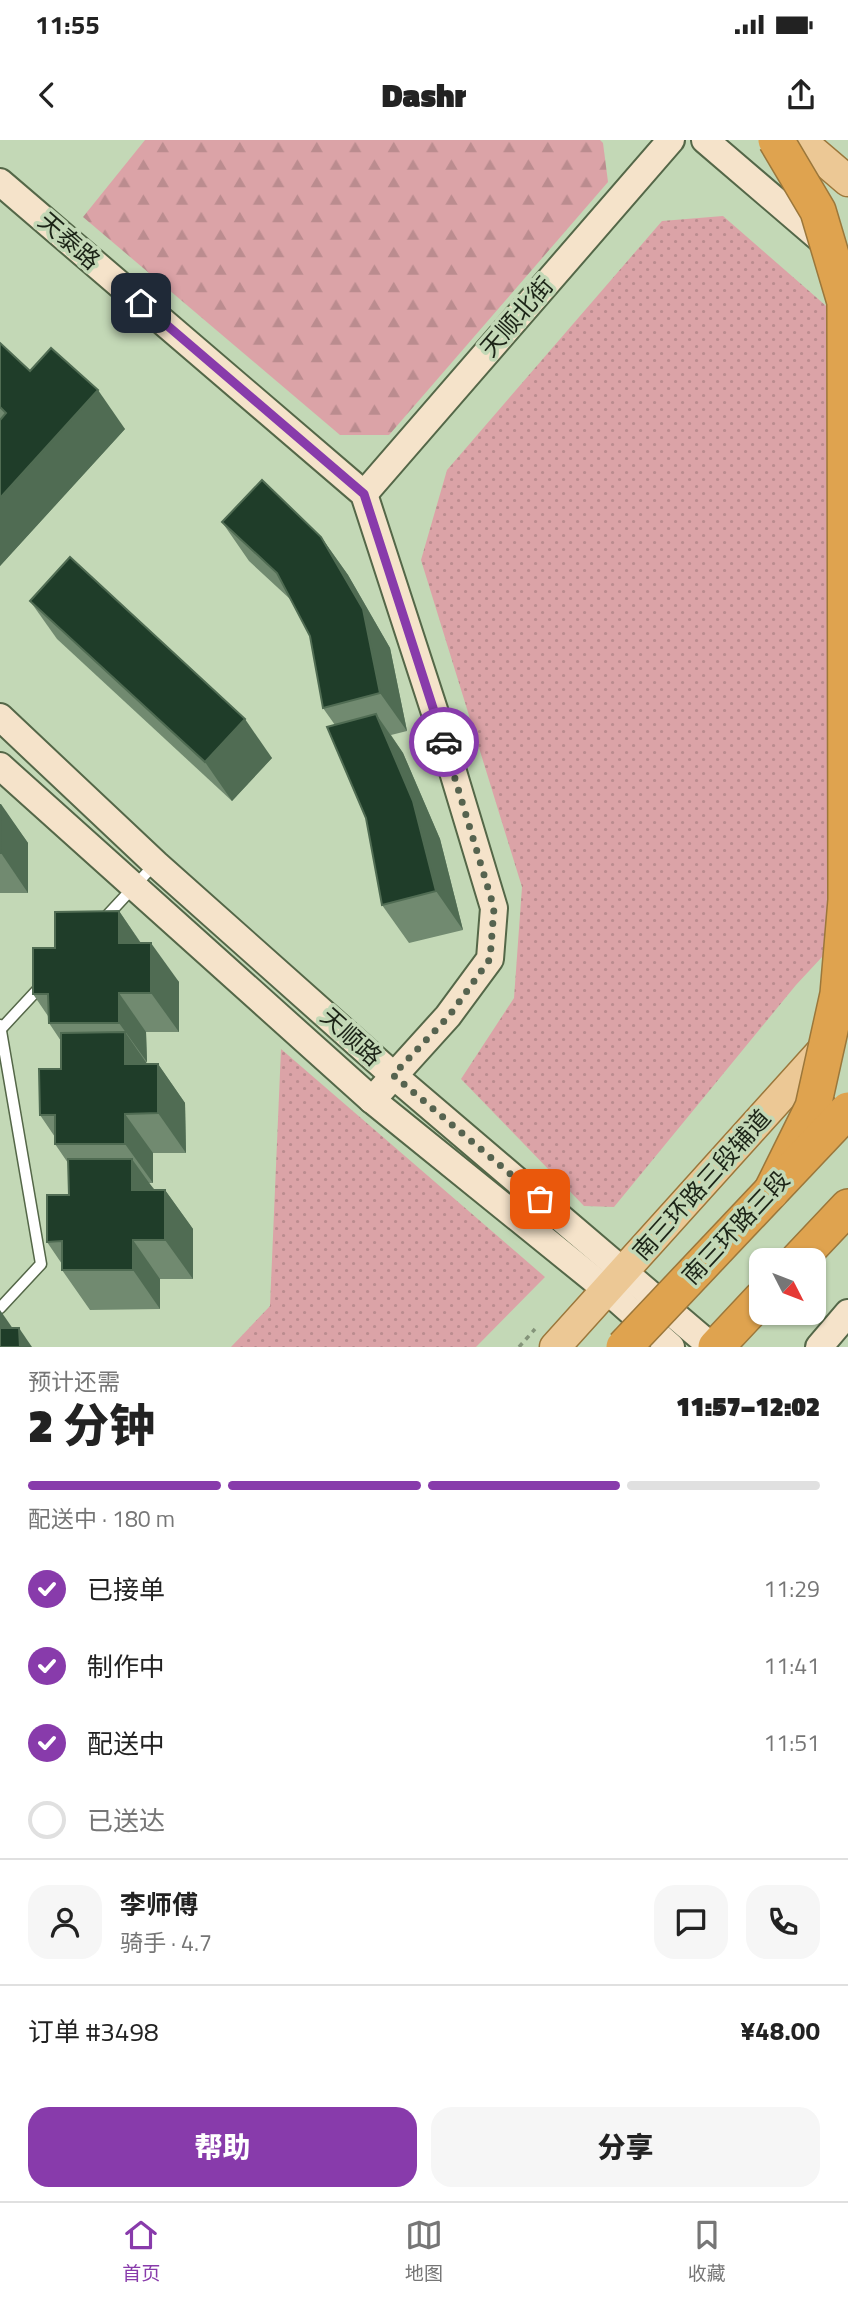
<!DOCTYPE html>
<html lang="zh">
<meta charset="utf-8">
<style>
body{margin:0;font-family:"Titillium Web","Noto Sans SC",sans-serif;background:#f6f6f6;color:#222;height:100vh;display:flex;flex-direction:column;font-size:26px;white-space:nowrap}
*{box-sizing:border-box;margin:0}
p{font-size:23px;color:#767676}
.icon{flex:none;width:38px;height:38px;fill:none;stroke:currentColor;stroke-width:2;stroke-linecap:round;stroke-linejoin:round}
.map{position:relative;height:1207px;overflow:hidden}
.side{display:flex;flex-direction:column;background:#fff;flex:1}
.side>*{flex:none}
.needle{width:46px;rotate:132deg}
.tools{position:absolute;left:749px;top:1108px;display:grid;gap:14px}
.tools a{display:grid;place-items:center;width:77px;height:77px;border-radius:14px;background:#fff;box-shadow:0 2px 5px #0004;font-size:35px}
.pin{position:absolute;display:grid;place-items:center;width:60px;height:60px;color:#fff;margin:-30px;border-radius:14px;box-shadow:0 4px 10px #0006}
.courier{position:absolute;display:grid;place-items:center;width:70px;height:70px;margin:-35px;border:5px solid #883bab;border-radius:50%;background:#fff;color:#222;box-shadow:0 2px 9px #0007}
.headline em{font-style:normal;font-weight:800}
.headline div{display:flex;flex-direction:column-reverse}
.headline{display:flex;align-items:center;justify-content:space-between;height:119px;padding:0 28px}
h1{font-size:46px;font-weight:800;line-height:52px}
.bar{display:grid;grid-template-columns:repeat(4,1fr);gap:10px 7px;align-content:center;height:84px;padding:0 28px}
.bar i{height:9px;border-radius:5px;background:#e0e0e0}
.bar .active{background:#883bab}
.bar p{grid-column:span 4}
.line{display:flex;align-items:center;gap:18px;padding:0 28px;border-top:2px solid #e0e0e0}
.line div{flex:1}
.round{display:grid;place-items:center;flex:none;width:74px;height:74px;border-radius:21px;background:#f6f6f6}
ol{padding:0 28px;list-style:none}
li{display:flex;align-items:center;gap:21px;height:77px}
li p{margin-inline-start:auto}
li .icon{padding:7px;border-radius:50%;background:#883bab;color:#fff;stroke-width:4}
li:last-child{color:#767676}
li i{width:38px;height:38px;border:4px solid #e0e0e0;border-radius:50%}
.primary-button{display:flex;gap:14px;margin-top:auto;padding:14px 28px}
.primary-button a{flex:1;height:80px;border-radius:21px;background:#883bab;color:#fff;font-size:28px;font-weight:800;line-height:80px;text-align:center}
.primary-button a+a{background:#f6f6f6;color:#222}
.status{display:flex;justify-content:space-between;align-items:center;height:49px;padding:0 35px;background:#fff;direction:ltr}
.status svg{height:19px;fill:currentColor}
header{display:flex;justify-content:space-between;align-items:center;height:91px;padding:0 28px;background:#fff;font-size:32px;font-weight:800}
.tabs{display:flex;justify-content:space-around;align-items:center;height:98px;border-top:2px solid #e0e0e0;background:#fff;font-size:19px;color:#767676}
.tabs a{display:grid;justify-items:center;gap:4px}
.tabs .active{color:#883bab}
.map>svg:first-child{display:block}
.forest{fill:url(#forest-firs)}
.park{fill:url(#park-dots)}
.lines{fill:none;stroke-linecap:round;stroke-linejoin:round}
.lane-casing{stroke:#546748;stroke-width:13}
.secondary-casing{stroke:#546748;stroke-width:30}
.primary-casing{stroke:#9b773b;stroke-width:33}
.highway-casing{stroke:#9b773b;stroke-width:38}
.path{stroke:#84947a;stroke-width:3.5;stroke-dasharray:5 5;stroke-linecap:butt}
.lane{stroke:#fff;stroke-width:10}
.secondary{stroke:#f5e3ca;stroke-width:26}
.primary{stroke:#ecc895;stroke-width:30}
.highway{stroke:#dfa34f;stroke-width:35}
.highway-bridge-casing{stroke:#9b773b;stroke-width:38;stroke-linecap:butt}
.highway-bridge{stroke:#dfa34f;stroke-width:35}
.wall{fill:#718a70}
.shaded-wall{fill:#506c53}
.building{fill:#1f3d29;stroke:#506c53;stroke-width:2}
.done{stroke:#56634f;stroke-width:7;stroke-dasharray:0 12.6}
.route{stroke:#883bab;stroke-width:9}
.labels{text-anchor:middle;stroke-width:7;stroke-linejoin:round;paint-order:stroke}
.street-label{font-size:24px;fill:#1c2417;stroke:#c3d8b6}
</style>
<div class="status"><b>11:55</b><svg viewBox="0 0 49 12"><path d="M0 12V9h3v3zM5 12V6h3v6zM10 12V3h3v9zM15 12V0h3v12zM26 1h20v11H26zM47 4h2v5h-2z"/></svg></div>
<header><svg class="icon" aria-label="back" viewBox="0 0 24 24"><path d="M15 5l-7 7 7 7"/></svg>Dashr<svg class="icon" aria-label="share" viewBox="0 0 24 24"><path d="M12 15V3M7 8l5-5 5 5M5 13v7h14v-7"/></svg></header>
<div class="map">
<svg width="848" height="1207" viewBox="0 0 848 1207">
<defs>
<pattern id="forest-firs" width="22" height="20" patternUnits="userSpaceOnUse" patternTransform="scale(1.75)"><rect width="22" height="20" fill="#dba3a7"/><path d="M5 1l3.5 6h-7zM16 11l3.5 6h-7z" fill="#bb8c8f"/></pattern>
<pattern id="park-dots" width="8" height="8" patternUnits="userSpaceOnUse" patternTransform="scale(1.75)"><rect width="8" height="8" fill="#dba3a7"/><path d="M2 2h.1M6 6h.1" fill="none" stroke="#bb8c8f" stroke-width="1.8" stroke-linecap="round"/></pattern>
</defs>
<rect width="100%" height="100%" fill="#c3d8b6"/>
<path class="forest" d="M 145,0 L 600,0 L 603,3 L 608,42 L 389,295 L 340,295 L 83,77 Z"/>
<g class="park">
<path d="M 723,76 L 848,185 L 848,789 L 796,845 L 614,1067 L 584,1066 L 461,939 L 514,858 L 522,747 L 421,420 L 447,330 L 662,81 Z"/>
<path d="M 281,909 L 545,1137 L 476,1207 L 231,1207 L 270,1166 Z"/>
</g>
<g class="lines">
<defs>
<g id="lane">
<path d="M 103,780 L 155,724"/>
<path d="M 0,885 L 41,1124 L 0,1168"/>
<path d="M 0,890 L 40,847"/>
</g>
<g id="secondary">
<path d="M 705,0 L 831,108"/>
<path d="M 0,42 L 364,354 L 438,582 L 494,768 L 490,819 L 448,876 L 372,960"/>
<path d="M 364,354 L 671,0"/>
<path d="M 0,577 L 156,724 L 393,935 L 712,1207"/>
<path d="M 0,626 L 372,960 L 608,1151 L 671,1207"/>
<path d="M 819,1207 L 848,1173"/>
</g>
<g id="primary">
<path d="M 800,0 L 848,41"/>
<path d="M 555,1207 L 829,903"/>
</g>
<g id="highway">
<path d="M 798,1120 L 848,1067"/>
<path d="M 716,1207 L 761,1159"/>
</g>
</defs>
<use href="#lane" class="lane-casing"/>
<use href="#secondary" class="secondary-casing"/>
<use href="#primary" class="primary-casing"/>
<use href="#highway" class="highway-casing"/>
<path class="path" d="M 519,1207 L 535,1189"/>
<use href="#lane" class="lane"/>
<use href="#secondary" class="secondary"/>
<use href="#primary" class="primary"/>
<use href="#highway" class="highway"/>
<defs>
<g id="highway-bridge">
<path d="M 771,1052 L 813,967 L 838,854 L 846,760 L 845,162 L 818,71 L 776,0"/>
<path d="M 624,1207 L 848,970"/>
</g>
</defs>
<use href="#highway-bridge" class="highway-bridge-casing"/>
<use href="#highway-bridge" class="highway-bridge"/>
</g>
<g class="wall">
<path d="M 0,203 L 30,231 L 125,289 L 0,426 Z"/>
<path d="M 222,382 L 321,397 L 348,435 L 390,508 L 407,591 L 391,595 L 403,613 L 440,699 L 463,790 L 409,803 L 382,765 L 366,678 L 335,585 L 323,568 L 310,496 L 290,459 L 249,421 Z"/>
<path d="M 30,461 L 272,618 L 232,661 L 57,499 Z"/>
<path d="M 0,664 L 28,703 L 28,753 L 0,753 Z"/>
<path d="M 119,771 L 141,803 L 179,842 L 179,892 L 146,892 L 147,922 L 146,922 L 147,924 L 158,924 L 185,963 L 186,1013 L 153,1013 L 153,1043 L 149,1043 L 155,1050 L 165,1050 L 193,1089 L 193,1139 L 160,1139 L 160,1169 L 90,1170 L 62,1130 L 62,1124 L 47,1102 L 69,1055 L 68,1023 L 55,1004 L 55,997 L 40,975 L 61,929 L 61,901 L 49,883 L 48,876 L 33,854 L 55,808 Z"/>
</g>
<g class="shaded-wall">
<path d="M 98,250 L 125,289 L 0,426 L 0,358 Z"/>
<path d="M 321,397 L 348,435 L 390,508 L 407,591 L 380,553 Z"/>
<path d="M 376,574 L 403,613 L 440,699 L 463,790 L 436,751 Z"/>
<path d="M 245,579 L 272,618 L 232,661 L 205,622 Z"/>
<path d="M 1,664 L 28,703 L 28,753 L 1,713 Z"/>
<path d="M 119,771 L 146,811 L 119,803 Z"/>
<path d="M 151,803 L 179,842 L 179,892 L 151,853 Z"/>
<path d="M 119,853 L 146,892 L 147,922 L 119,883 Z"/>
<path d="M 125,892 L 152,931 L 125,924 Z"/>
<path d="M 158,924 L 185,963 L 186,1013 L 158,973 Z"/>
<path d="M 125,974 L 153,1013 L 153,1043 L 125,1004 Z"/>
<path d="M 132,1019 L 160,1058 L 132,1050 Z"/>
<path d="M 165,1050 L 193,1089 L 193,1139 L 165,1100 Z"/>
<path d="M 133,1100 L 160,1139 L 160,1169 L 133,1130 Z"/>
<path d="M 0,1170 L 18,1196 L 0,1201 Z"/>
<path d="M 19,1188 L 32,1207 L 20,1207 Z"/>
</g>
<g class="building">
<path d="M 0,203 L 30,231 L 51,208 L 98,250 L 0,358 L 0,280 L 6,273 L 0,267 Z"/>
<path d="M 262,340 L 321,397 L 363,469 L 380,553 L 323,568 L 310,496 L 277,433 L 222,382 Z"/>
<path d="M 70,417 L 245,579 L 205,622 L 30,461 Z"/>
<path d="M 376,574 L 413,661 L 436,751 L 382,765 L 366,678 L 327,587 Z"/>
<path d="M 0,664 L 1,713 L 0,713 Z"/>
<path d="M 119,771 L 119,803 L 151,803 L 151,853 L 119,853 L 119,883 L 49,883 L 48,854 L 33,854 L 33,808 L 55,808 L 55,772 Z"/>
<path d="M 125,892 L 125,924 L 158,924 L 158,973 L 125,974 L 125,1004 L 55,1004 L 55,975 L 40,975 L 39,929 L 61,929 L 61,893 Z"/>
<path d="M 68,1019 L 132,1019 L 132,1050 L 165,1050 L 165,1100 L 133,1100 L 133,1130 L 62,1130 L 62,1101 L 47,1102 L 47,1055 L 69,1055 Z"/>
<path d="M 0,1188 L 19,1188 L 20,1207 L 0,1207 Z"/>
</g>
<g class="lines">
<path class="done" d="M 444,602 L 494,768 L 490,819 L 449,876 L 393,935 L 540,1059"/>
<path class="route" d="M 141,163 L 364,354 L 444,602"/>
</g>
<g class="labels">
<g class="street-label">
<text transform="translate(69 101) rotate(41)" y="8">天泰路</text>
<text transform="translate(517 177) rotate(-49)" y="8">天顺北街</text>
<text transform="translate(351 897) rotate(42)" y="8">天顺路</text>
<text transform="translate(702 1045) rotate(-48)" y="8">南三环路三段辅道</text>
<text transform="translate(736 1088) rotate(-47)" y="8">南三环路三段</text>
</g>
</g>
</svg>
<div class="tools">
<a><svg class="needle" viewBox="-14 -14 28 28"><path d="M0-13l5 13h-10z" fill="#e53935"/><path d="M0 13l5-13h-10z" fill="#767676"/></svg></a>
</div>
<div class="pin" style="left:540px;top:1059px;background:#ea580c"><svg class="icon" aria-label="bag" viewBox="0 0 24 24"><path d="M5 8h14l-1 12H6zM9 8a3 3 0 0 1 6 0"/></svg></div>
<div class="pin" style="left:141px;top:163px;background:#1f2937"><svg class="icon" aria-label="home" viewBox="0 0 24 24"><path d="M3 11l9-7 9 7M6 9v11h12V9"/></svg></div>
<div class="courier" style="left:444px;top:602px"><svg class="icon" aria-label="car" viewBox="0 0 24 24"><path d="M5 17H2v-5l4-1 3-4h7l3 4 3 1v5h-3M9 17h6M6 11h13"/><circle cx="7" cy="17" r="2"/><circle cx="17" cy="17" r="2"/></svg></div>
</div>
<section class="side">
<div class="headline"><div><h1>2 分钟</h1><p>预计还需</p></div><em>11:57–12:02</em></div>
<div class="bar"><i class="active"></i><i class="active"></i><i class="active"></i><i></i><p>配送中 · 180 m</p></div>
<ol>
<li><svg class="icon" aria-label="check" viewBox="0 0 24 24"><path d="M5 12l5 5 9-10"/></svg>已接单<p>11:29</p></li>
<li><svg class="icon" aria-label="check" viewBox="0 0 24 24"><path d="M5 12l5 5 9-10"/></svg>制作中<p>11:41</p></li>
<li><svg class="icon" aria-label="check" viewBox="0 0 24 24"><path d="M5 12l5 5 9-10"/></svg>配送中<p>11:51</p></li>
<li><i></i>已送达</li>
</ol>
<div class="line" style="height:126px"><a class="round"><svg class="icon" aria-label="person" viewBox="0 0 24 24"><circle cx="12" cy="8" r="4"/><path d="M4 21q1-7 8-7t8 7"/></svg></a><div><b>李师傅</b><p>骑手 · 4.7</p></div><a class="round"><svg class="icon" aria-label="chat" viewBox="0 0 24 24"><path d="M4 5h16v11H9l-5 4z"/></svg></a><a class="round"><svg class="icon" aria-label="phone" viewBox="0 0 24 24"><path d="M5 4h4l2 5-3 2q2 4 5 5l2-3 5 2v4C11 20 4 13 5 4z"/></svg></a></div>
<div class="line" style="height:91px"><div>订单 #3498</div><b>¥48.00</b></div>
<div class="primary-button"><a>帮助</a><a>分享</a></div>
</section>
<nav class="tabs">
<a class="active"><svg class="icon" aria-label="home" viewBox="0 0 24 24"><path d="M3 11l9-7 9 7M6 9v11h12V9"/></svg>首页</a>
<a><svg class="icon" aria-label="map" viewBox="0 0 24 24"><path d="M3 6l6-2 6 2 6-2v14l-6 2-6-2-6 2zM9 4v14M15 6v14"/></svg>地图</a>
<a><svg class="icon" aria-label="saved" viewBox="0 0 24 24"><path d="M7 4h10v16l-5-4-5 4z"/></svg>收藏</a>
</nav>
